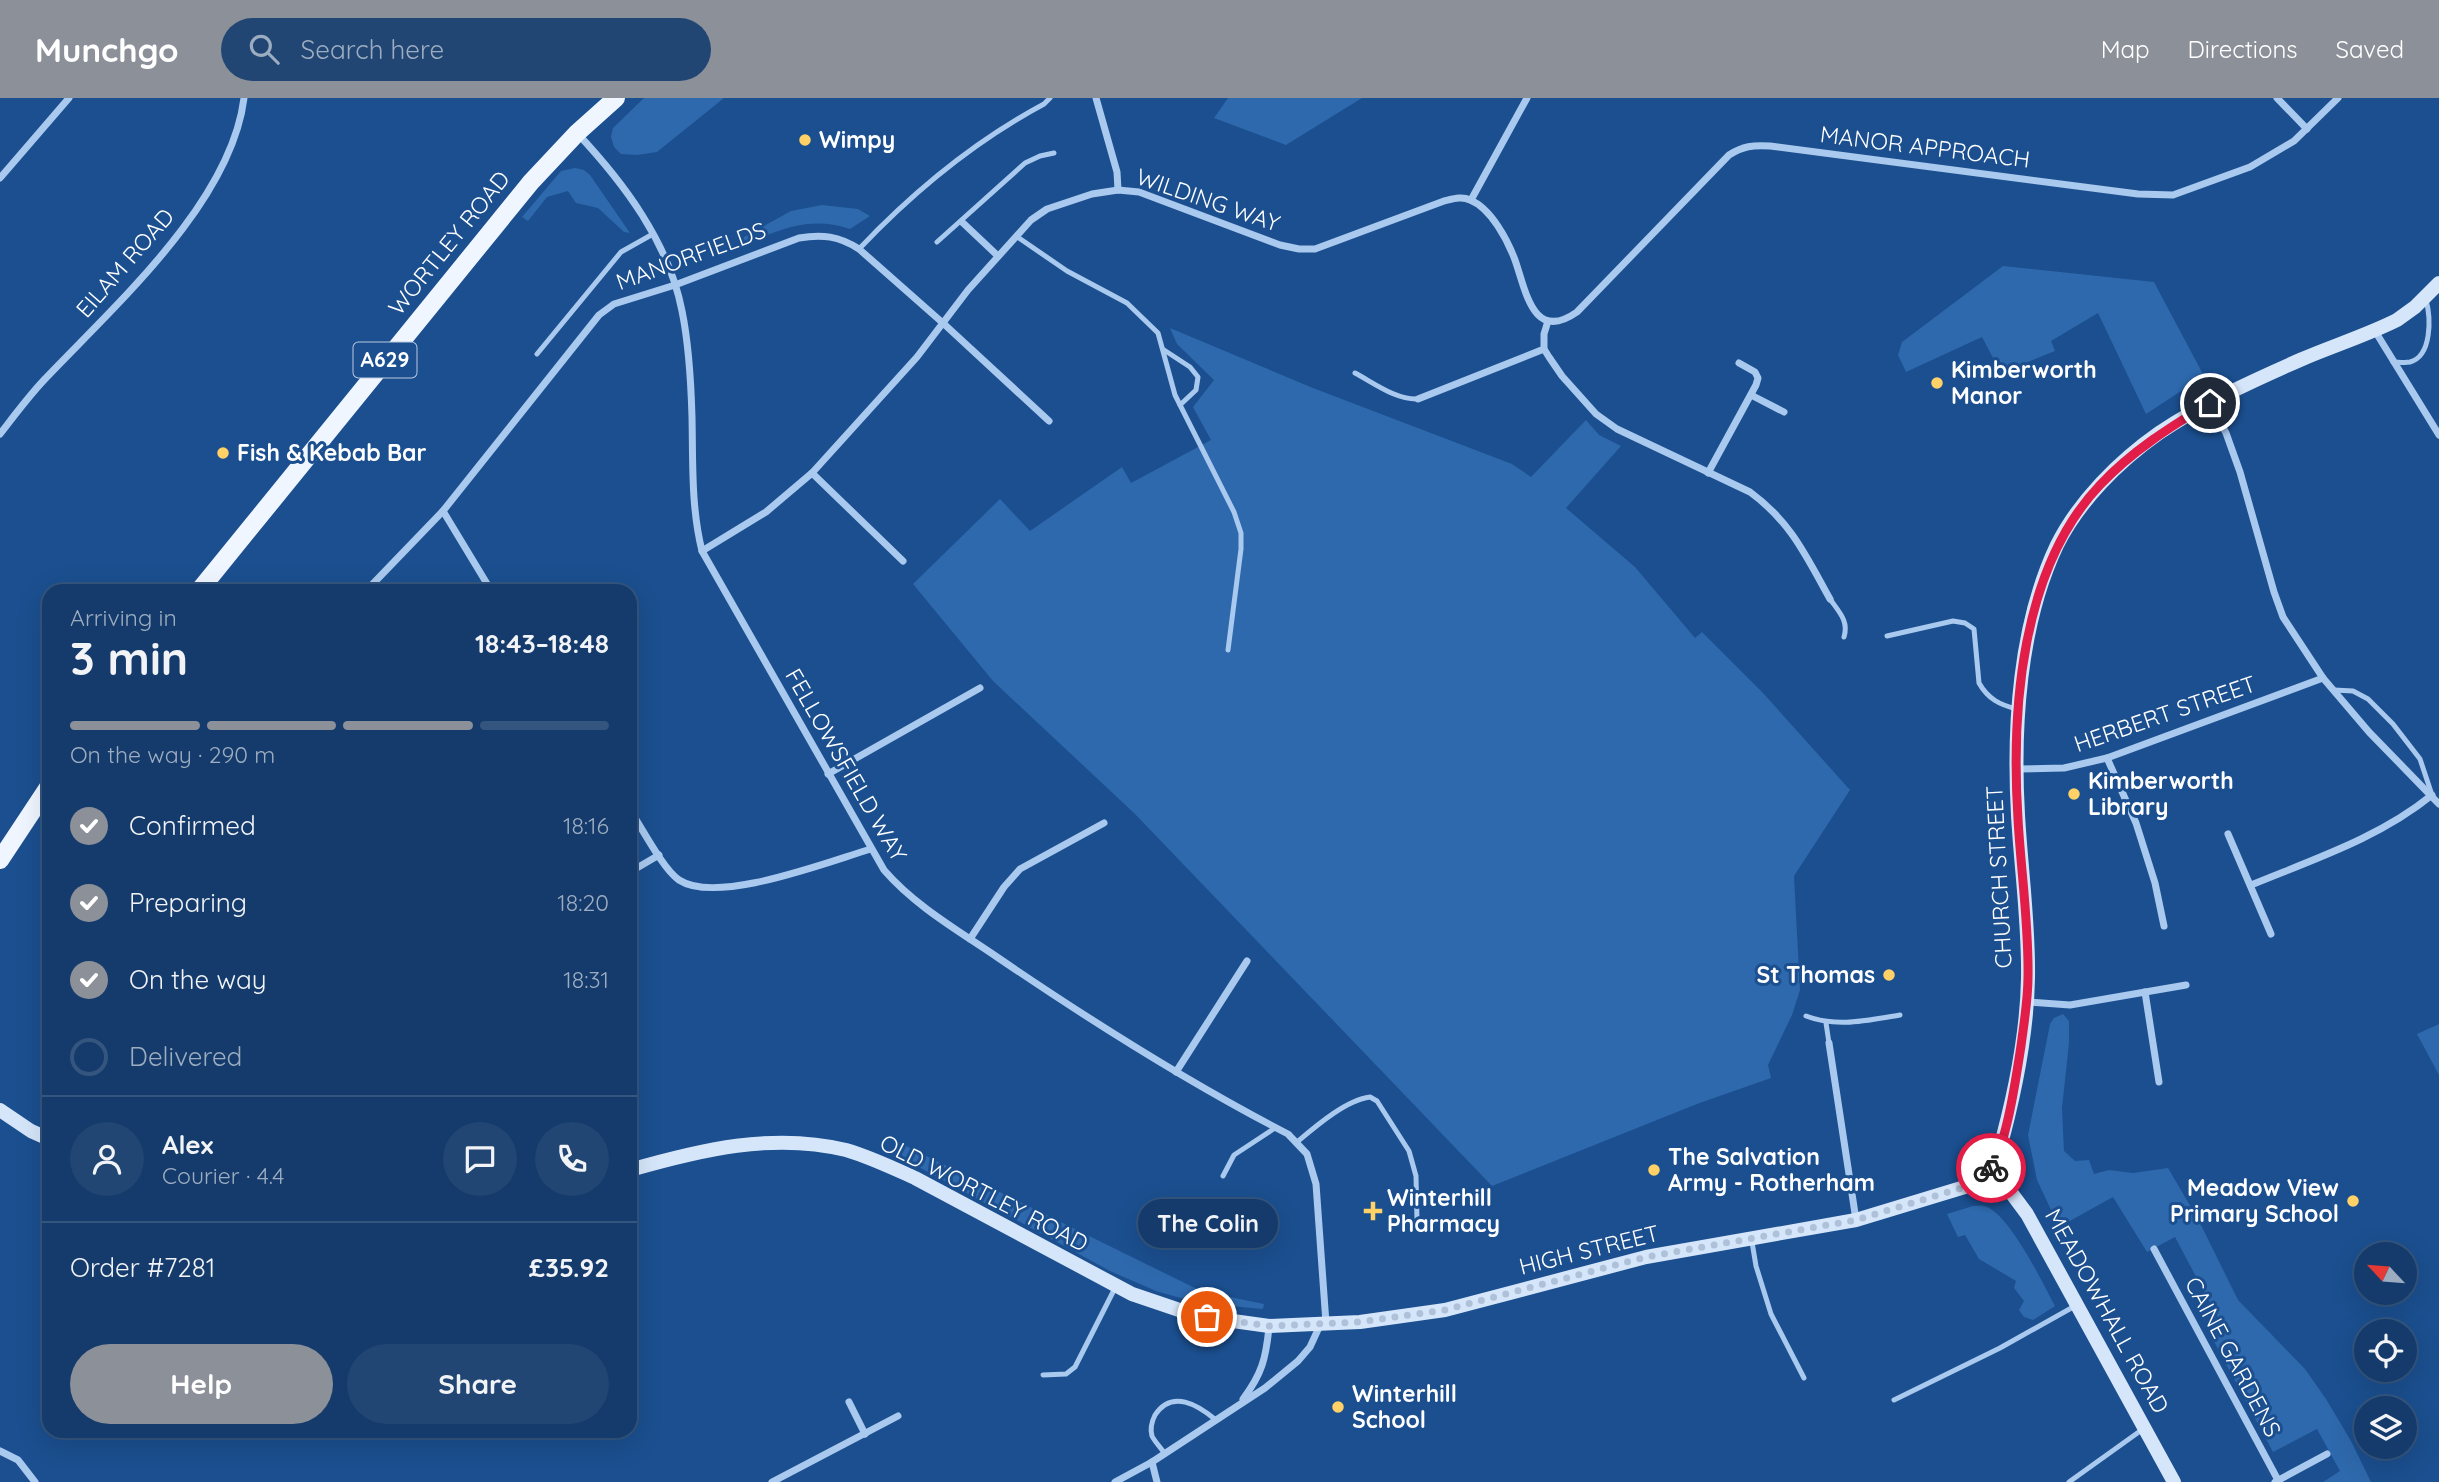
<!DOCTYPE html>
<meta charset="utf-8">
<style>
body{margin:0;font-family:Quicksand,sans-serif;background:#214673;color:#f1f3f6;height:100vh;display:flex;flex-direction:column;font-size:26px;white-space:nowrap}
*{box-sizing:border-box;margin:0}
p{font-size:23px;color:#9dadc1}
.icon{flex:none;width:38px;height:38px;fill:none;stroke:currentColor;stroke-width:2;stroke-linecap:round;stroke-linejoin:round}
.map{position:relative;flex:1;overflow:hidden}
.panel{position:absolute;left:42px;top:486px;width:595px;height:854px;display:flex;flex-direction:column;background:#143b6b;border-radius:21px;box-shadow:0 7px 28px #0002,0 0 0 2px #33557e}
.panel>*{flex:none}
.needle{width:46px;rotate:296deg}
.tools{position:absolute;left:2354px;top:1144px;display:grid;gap:14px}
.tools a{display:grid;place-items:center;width:63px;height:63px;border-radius:50%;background:#143b6b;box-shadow:0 7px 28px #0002,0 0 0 2px #33557e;font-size:35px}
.pin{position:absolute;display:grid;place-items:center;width:60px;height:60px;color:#fff;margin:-30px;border:4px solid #fff;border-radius:50%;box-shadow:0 2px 7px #0007}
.courier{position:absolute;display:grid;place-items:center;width:70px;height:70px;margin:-35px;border:5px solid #e11d48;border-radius:50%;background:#fff;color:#222;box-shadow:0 2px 9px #0007}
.bubble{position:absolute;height:49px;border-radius:24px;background:#143b6b;box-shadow:0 7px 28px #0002,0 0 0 2px #33557e;font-size:23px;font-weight:700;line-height:49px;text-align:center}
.summary em{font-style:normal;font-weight:700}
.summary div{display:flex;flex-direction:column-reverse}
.summary{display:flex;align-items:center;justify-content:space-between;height:119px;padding:0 28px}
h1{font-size:46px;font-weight:700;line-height:52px}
.bar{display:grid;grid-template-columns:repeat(4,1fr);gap:10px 7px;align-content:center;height:84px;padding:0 28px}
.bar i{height:9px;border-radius:5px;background:#33557e}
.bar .on{background:#8c9099}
.bar p{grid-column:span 4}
.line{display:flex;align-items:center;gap:18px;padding:0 28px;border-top:2px solid #33557e}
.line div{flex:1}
.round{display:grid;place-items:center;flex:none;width:74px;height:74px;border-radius:37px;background:#214673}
ol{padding:0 28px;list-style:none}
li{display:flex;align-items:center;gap:21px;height:77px}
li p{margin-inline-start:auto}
li .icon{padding:7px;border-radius:50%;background:#8c9099;color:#fff;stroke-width:4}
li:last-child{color:#9dadc1}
li i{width:38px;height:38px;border:4px solid #33557e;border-radius:50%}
.action{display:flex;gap:14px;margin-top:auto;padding:14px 28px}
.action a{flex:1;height:80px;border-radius:42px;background:#8c9099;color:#fff;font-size:28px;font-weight:700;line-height:80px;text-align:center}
.action a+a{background:#214673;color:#f1f3f6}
header{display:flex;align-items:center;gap:42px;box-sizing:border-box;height:98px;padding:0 35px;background:#8c9099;color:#fff}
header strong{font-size:33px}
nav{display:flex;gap:38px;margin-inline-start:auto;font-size:24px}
.search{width:490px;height:63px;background:#214673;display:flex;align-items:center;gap:18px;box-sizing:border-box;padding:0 24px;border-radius:38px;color:#9dadc1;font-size:26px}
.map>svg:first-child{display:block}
.green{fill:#2e69ad}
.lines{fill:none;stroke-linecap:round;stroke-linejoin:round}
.lane{stroke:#a9c9ee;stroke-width:5}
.street{stroke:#a9c9ee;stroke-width:7}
.secondary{stroke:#d6e6fa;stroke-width:14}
.primary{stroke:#f0f6ff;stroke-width:18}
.done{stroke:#afc1d8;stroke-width:7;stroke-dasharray:0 12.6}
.route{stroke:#e11d48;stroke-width:9}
.poi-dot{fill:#ffd166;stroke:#1b4f8f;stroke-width:2.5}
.labels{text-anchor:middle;stroke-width:6;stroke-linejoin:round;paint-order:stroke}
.shield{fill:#1b4f8f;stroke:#bbcadd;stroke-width:2}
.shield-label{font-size:21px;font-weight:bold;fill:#fff}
.poi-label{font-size:23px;font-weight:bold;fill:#fff;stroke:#1b4f8f;text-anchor:start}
.street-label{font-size:23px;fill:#fff;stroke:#1b4f8f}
</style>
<header>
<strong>Munchgo</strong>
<div class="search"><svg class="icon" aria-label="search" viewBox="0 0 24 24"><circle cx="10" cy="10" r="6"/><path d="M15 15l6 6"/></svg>Search here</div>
<nav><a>Map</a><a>Directions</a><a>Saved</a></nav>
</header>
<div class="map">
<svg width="2439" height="1384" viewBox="0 0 2439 1384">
<rect width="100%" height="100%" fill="#1b4f8f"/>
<g class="green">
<path d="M 644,0 L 724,0 L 657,54 L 637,57 L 621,56 L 614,49 L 611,39 L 613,30 Z"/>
<path d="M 1228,0 L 1362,0 L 1286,47 L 1214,20 Z"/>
<path d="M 575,70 L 584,72 L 590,77 L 630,135 L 624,134 L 598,110 L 576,105 L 568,93 L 547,99 L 528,123 L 522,119 L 561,73 Z"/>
<path d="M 822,107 L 858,111 L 870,118 L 850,131 C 811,118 783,130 746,146 L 742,144 L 744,139 L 791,113 Z"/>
<path d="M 2003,168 L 2154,184 L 2204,278 L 2146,316 L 2098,215 L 2051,243 L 2055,253 L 2001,275 L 1982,239 L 1906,274 L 1898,257 L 1902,244 Z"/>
<path d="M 1170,230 L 1313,290 L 1512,366 L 1531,379 L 1586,322 L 1599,337 L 1621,348 L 1566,410 L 1635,469 L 1695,540 L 1702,534 L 1764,596 L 1850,692 L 1794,778 L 1800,892 L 1792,917 L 1768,967 L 1771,980 L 1697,1006 L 1492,1088 L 1135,716 L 993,583 L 913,486 L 1000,401 L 1030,433 L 1122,369 L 1131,385 L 1211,342 L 1193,309 L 1214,282 L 1177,246 Z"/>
<path d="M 2063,916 L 2069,923 L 2069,945 L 2062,1010 L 2064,1053 L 2075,1063 L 2089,1062 L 2094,1076 L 2109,1072 L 2133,1075 L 2168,1070 L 2199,1123 L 2238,1202 L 2305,1271 L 2326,1301 L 2351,1343 L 2371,1384 L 2323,1384 L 2340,1373 L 2317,1331 L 2273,1354 L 2209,1234 L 2221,1226 L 2175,1139 L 2147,1154 L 2113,1099 L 2059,1129 L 2037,1082 L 2028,1037 L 2050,926 L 2054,920 Z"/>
<path d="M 2439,926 L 2439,977 L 2417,936 Z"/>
<path d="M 900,1045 L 1201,1193 L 1264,1206 L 1263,1211 L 1198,1205 L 1156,1193 L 1110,1173 L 895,1056 Z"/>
<path d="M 1973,1108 C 1977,1108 1981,1107 1984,1108 C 2009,1114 2043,1186 2055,1208 L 2033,1222 L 2024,1219 L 2019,1212 L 2024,1203 L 2014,1190 L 2016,1183 L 1979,1161 L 1965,1137 L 1958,1139 L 1947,1116 Z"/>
</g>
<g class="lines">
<g class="lane">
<path d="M 1016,138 L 1067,173 L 1127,205 L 1158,235 L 1175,297 L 1234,414 L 1241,435 L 1241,451 L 1228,552"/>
<path d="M 937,144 L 1025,65 L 1040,58 L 1054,55"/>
<path d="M 859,151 C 913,94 975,43 1044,6 L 1050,0"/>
<path d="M 1164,252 L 1190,269 L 1198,279 L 1196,292 L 1180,307"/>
<path d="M 537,256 L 621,154 L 653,136"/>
<path d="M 2393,264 C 2398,264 2405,265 2410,264 C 2432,258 2431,220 2426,202"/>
<path d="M 1355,275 C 1374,285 1396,302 1418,301"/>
<path d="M 1830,501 C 1839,514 1849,523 1844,539"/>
<path d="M 1887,538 L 1953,523 L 1965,525 L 1974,531 L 1979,585 C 1988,601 2000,607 2017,611"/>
<path d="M 2334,592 L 2353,593 L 2368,601 L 2393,626 L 2420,661 L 2432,697"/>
<path d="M 1806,918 C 1837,930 1868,922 1900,917"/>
<path d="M 1826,925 L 1829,945"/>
<path d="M 1297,1044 C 1316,1028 1346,1002 1370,999 L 1377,1003 L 1409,1053 L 1416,1078 L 1417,1123"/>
<path d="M 1223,1078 L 1234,1057 L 1275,1030"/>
<path d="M 1752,1144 L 1756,1168 L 1771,1216 L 1804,1280"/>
<path d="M 1043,1277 L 1066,1276 L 1075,1269 L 1115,1190"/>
<path d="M 1894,1302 L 2000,1250 L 2075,1208"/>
<path d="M 1165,1356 C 1161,1350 1155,1344 1152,1338 C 1150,1331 1152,1323 1155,1317 C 1172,1291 1198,1307 1216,1322"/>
<path d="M 2069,1384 L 2143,1331"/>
</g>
<g class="street">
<path d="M 1096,0 L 1117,74 L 1118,92"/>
<path d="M 2277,0 L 2307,31"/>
<path d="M 577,35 C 624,85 669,145 682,213 C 689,247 691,284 692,319 C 693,364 691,409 702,453 L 884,772 C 915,808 959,833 997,859 C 1091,923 1187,984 1288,1036 L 1307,1056 L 1316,1086 L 1326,1225"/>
<path d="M 0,80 L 69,0"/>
<path d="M 1471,102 L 1527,0"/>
<path d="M 962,124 L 998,158"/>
<path d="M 1548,223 L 1544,236 L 1544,251 L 1549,259 L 1562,278 L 1596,316 L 1617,331 L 1750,394 C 1791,424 1806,458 1830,501"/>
<path d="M 2375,233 L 2439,337"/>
<path d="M 1751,297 L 1784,314"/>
<path d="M 1418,301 L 1544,251"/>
<path d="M 2210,305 L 2226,335 L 2240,374 L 2274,494 L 2283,519 L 2323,580 L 2369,634 L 2439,706"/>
<path d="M 0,336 C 14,318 28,299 44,282 C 114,208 231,105 244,0"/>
<path d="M 812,375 L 903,463"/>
<path d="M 1708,375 L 1756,287 L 1758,280 L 1755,274 L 1739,265"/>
<path d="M 443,413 L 492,494"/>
<path d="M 702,453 L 766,414 L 812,375 L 917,259 L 968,192 L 1031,122 L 1047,111 L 1092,96 L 1118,92 L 1139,94 L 1280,147 L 1299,151 L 1315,151 L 1444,103 C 1453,101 1462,98 1470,102 C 1491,110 1508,143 1515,162 C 1526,193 1533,245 1577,214 L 1729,57 C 1743,48 1753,47 1770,48 L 2138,96 L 2173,97 L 2250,69 L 2294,43 L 2338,0"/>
<path d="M 365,494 L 443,413 L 599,217 L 614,206 L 675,187 L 799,140 C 822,136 839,138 859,151 L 944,226 L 1049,323"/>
<path d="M 2107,660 L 2136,725 L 2155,785 L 2164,828"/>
<path d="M 2017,671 L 2064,670 L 2107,660 L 2323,580"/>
<path d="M 828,676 L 980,590"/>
<path d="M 630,712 C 642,730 663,771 679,782 C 717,807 827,764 871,751"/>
<path d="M 2228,736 L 2271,836"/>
<path d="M 630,774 L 659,757"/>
<path d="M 2251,787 C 2314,761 2379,740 2432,697"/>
<path d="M 970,841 L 1004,789 L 1020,771 L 1104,725"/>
<path d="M 2145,894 L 2159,984"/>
<path d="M 2027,904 L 2070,907 L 2186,887"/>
<path d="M 1829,945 L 1856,1122"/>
<path d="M 1176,974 L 1247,863"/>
<path d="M 2154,1151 L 2279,1384"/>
<path d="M 1243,1301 C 1262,1276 1266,1260 1269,1229"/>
<path d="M 849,1304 L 865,1336"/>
<path d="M 0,1353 L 18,1362 L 35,1384"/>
<path d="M 1152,1364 L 1157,1384"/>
<path d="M 772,1384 L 898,1318"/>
<path d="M 1115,1384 L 1152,1364 L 1265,1290 L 1298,1263 L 1310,1249 L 1321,1225"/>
<path d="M 2275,1384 L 2327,1356"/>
</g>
<g class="secondary">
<path d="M 0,1012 L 31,1033 L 49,1041"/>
<path d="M 1992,1069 L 2027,1116 L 2174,1384"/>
<path d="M 630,1072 C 700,1052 773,1034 846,1052 C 870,1059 893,1070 915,1080 L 1132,1196 L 1197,1218 L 1269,1228 L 1360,1224 L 1445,1212 L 1646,1159 L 1856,1122 L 1968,1088 C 1982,1080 1991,1072 1998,1057 C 2014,1000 2027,939 2028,880 C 2029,826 2021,771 2018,717 C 2013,630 2019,527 2057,447 C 2079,403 2119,363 2159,335 C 2202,306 2252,283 2300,262 C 2332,248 2365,238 2397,222 L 2415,209 L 2439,185"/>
</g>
<g class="primary">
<path d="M 198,494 L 531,84 L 577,35 L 616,0"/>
<path d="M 0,762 L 49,688"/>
</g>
</g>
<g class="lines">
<path class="done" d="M 1207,1219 L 1269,1228 L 1360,1224 L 1445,1212 L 1646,1159 L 1856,1122 L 1968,1088 L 1981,1081 L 1991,1070"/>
<path class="route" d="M 1991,1070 C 2007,1044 2016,980 2021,948 C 2024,925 2028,902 2028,879 C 2029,827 2021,774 2018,721 C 2011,612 2021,470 2100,387 C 2132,353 2170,329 2210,305"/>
</g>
<g class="poi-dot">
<circle cx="805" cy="42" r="7"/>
<circle cx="1937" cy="285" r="7"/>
<circle cx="223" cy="355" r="7"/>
<circle cx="2074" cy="696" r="7"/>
<circle cx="1889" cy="877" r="7"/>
<circle cx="1654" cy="1072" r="7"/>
<circle cx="2353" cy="1103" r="7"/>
<path d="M1369.5 1102.5h7v7h7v7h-7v7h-7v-7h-7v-7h7z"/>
<circle cx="1338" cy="1309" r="7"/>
</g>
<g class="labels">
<rect class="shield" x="353.5" y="244.5" width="63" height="35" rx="5"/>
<g class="shield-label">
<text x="385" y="269">A629</text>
</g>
<g class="poi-label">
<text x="819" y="50">Wimpy</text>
<text x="1951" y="280">Kimberworth<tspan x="1951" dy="26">Manor</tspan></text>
<text x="237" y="363">Fish &amp; Kebab Bar</text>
<text x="2088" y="691">Kimberworth<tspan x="2088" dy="26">Library</tspan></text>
<text x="1875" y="885" text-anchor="end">St Thomas</text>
<text x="1668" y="1067">The Salvation<tspan x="1668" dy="26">Army - Rotherham</tspan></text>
<text x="2339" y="1098" text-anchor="end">Meadow View<tspan x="2339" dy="26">Primary School</tspan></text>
<text x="1387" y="1108">Winterhill<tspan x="1387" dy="26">Pharmacy</tspan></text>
<text x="1352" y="1304">Winterhill<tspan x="1352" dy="26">School</tspan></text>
</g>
<g class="street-label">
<text transform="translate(1925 49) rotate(7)" y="8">MANOR APPROACH</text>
<text transform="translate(1208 102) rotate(19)" y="8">WILDING WAY</text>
<text transform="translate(449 145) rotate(-51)" y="8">WORTLEY ROAD</text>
<text transform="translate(691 158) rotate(-20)" y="8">MANORFIELDS</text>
<text transform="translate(125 165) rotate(-49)" y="8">EILAM ROAD</text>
<text transform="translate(2165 616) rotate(-19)" y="8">HERBERT STREET</text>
<text transform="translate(846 667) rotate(60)" y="8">FELLOWSFIELD WAY</text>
<text transform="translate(1999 779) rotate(-93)" y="8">CHURCH STREET</text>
<text transform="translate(984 1095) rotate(27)" y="8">OLD WORTLEY ROAD</text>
<text transform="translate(1589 1152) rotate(-14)" y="8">HIGH STREET</text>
<text transform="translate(2107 1213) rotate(61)" y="8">MEADOWHALL ROAD</text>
<text transform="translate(2233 1259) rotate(62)" y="8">CAINE GARDENS</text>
</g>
</g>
</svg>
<div class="tools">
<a><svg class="needle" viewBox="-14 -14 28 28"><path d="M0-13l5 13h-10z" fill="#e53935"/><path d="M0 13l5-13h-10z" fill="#9dadc1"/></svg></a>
<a><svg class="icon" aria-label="locate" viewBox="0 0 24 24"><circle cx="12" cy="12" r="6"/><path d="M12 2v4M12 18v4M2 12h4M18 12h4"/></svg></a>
<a><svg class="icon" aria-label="layers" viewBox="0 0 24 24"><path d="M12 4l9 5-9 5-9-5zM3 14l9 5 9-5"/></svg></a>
</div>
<div class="pin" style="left:1207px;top:1219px;background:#ea580c"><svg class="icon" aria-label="bag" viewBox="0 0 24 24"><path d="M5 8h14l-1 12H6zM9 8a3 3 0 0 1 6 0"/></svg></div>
<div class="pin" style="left:2210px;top:305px;background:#1f2937"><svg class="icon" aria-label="home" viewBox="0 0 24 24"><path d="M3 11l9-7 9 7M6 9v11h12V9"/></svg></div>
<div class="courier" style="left:1991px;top:1070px"><svg class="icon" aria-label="bike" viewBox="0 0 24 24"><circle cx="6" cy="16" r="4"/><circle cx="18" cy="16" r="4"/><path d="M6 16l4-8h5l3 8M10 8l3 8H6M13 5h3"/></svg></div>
<div class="bubble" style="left:1138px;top:1101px;width:140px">The Colin</div>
<section class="panel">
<div class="summary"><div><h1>3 min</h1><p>Arriving in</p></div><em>18:43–18:48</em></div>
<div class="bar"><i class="on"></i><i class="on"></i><i class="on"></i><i></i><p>On the way · 290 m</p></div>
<ol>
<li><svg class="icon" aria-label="check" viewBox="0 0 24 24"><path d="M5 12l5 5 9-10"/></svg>Confirmed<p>18:16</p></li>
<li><svg class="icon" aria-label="check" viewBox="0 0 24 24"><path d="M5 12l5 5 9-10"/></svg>Preparing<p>18:20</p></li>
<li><svg class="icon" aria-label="check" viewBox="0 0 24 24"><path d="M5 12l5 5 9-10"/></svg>On the way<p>18:31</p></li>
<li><i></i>Delivered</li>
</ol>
<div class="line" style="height:126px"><a class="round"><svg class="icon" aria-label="person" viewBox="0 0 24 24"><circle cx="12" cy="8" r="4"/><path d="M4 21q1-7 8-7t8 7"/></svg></a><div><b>Alex</b><p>Courier · 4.4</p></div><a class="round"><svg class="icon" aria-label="chat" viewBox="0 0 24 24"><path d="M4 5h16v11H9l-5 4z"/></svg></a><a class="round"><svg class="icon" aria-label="phone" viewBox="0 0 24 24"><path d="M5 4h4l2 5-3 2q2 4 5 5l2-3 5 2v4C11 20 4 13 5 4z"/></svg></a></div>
<div class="line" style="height:91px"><div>Order #7281</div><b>£35.92</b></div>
<div class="action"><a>Help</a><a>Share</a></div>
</section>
</div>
